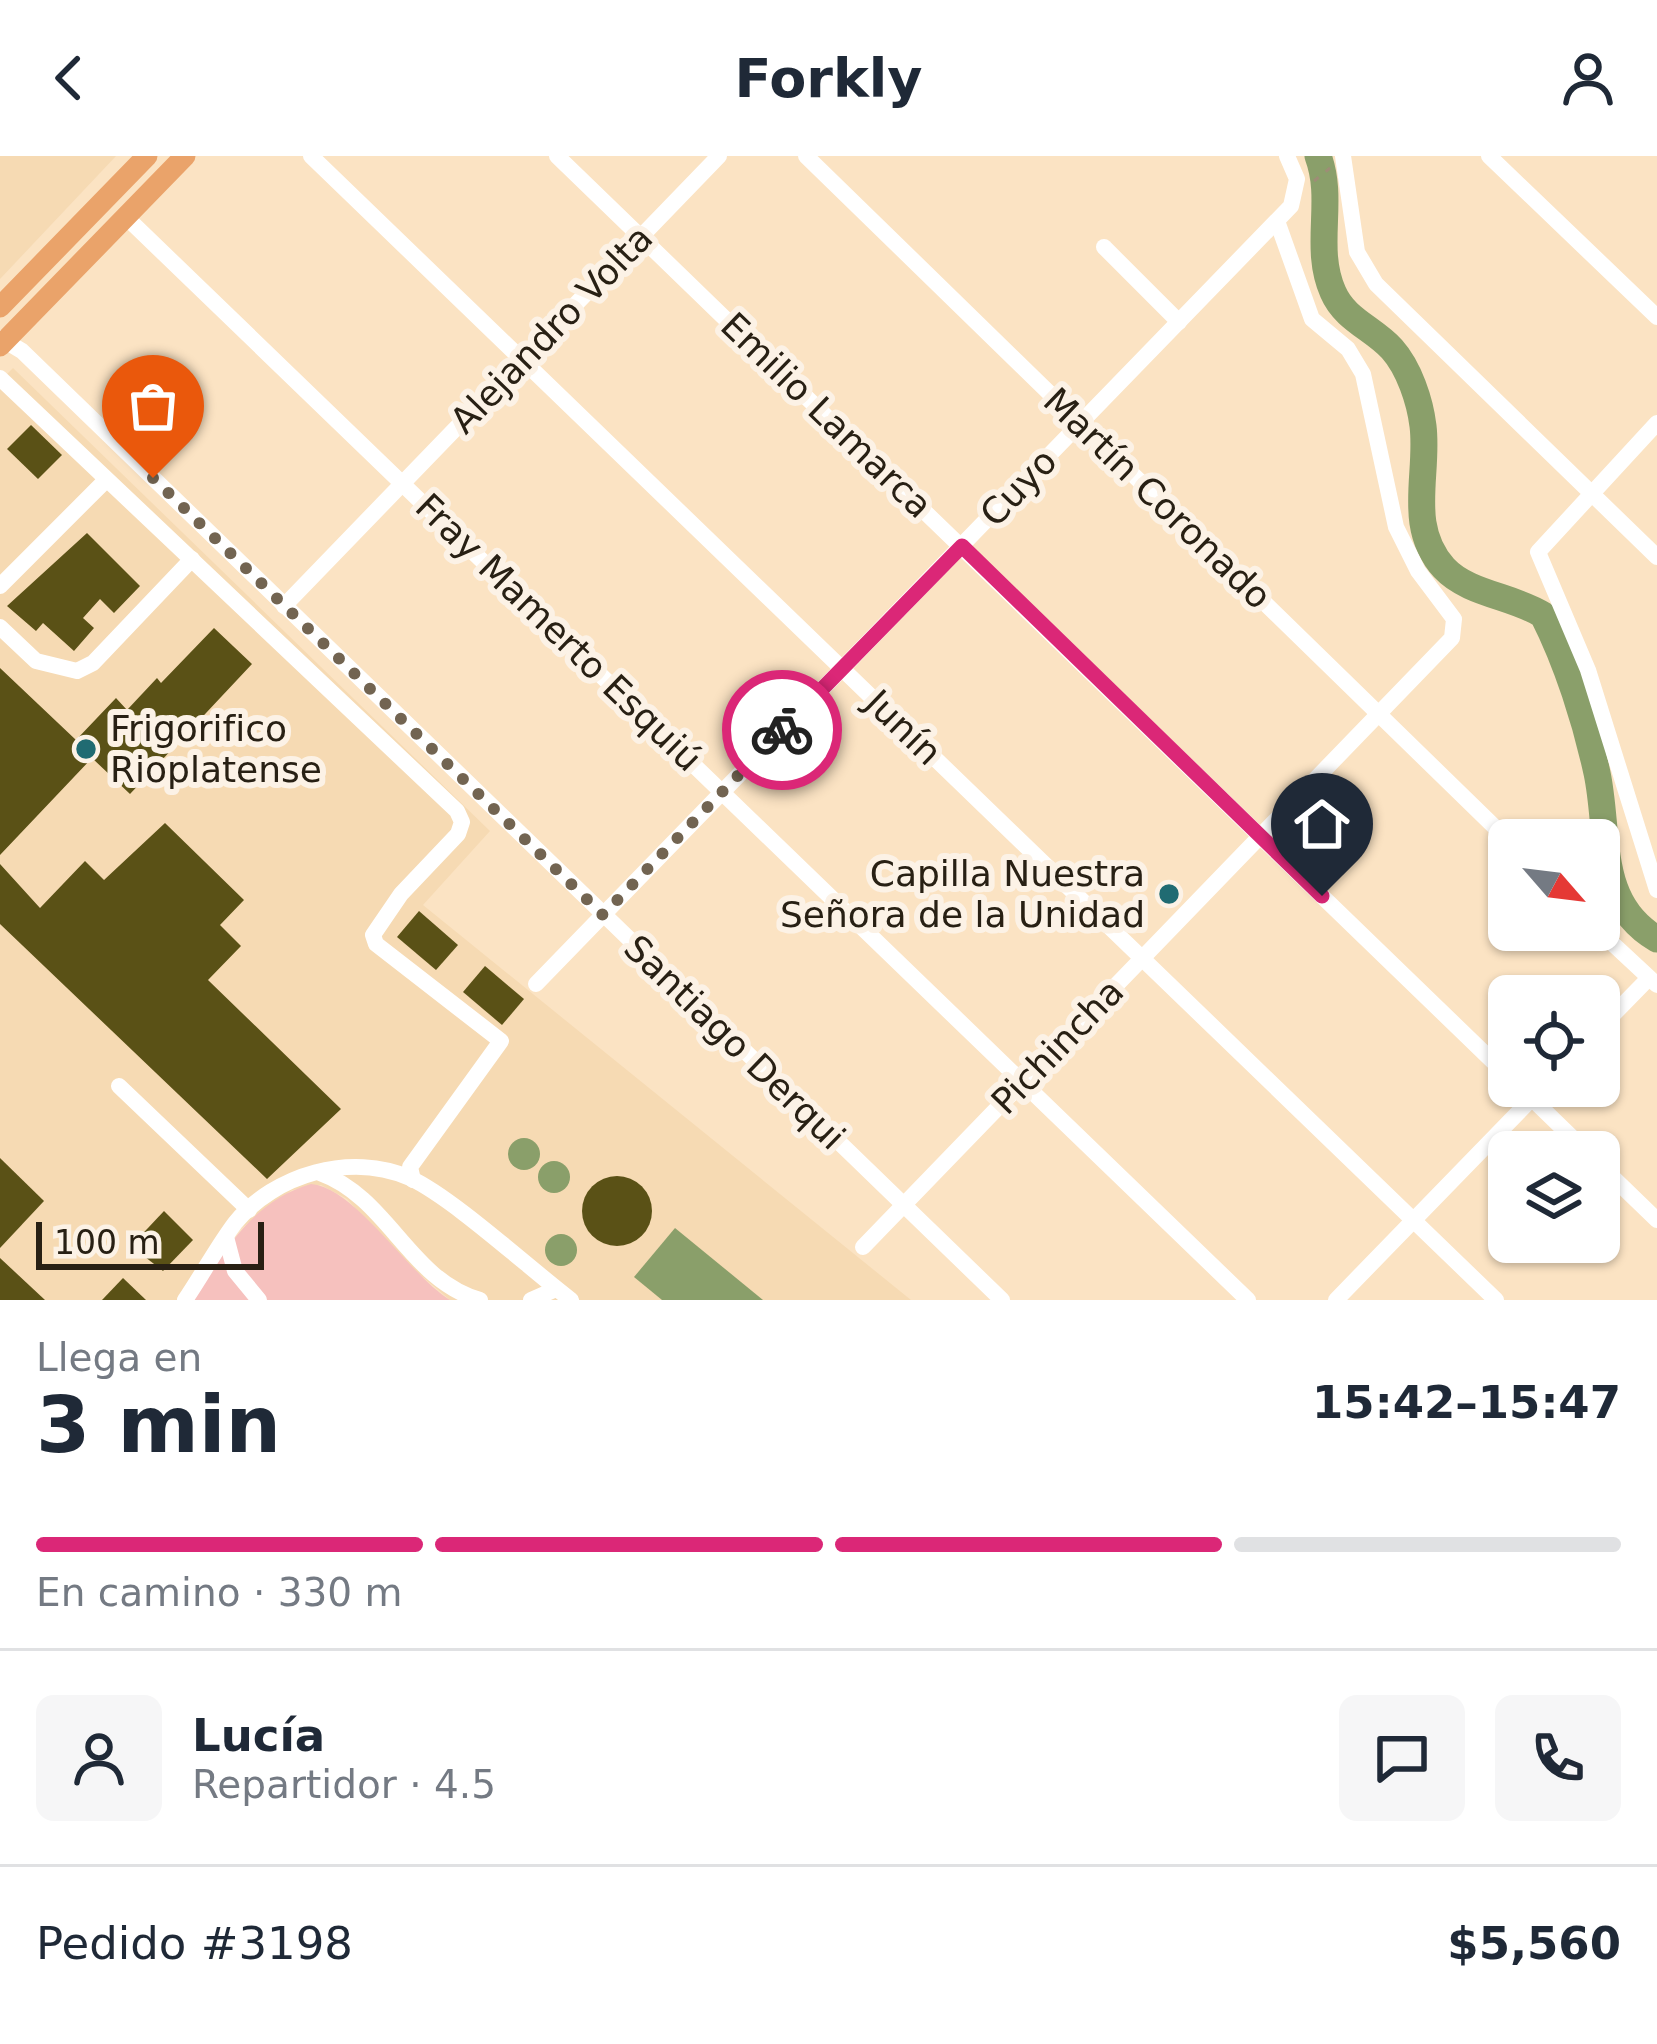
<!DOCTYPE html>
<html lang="es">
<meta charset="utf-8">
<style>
body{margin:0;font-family:"DejaVu Sans",sans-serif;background:#f6f6f7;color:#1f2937;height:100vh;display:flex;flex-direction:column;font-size:45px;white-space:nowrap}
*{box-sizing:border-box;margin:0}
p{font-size:39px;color:#747a83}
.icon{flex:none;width:66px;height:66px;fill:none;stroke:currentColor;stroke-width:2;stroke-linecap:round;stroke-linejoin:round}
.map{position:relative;height:1144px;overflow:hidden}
.drawer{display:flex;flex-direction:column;background:#fff;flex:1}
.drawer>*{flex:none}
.needle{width:78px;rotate:118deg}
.controls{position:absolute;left:1488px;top:663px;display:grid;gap:24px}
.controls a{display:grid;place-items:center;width:132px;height:132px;border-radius:18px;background:#fff;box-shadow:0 3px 9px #0004;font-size:60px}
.scale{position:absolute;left:36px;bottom:30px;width:228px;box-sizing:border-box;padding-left:12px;border:6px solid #282014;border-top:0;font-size:33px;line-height:42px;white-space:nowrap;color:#282014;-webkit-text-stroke:9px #fcf2e6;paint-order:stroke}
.pin{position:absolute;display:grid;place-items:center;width:102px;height:102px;color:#fff;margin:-123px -51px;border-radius:50% 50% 50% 0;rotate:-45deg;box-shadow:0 0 12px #0007}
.pin .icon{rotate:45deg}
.courier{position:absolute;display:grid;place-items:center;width:120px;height:120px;margin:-60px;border:9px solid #db2777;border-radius:50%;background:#fff;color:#222;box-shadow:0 3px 15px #0007}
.overview em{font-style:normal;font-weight:700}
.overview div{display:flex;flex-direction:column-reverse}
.overview{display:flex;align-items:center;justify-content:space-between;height:204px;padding:0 36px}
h1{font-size:78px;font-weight:700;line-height:90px}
.bar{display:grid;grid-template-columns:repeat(4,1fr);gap:18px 12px;align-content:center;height:144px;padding:0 36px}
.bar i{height:15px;border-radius:9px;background:#e0e1e3}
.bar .on{background:#db2777}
.bar p{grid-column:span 4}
.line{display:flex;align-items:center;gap:30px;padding:0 36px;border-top:3px solid #e0e1e3}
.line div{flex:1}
.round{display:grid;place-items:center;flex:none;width:126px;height:126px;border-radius:18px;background:#f6f6f7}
header{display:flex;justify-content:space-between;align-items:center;height:156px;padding:0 36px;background:#fff;font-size:54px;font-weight:700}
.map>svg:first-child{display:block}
.built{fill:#f6dab3}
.green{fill:#f6c1be}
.water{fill:#8a9f6a}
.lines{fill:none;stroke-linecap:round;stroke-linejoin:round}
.river{stroke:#8a9f6a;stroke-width:27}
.building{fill:#5a5116}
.path{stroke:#9e8d76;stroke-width:3;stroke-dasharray:6 9;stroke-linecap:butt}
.minor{stroke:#fff;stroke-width:16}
.major{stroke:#eaa36a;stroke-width:21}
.done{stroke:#726451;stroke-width:12;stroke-dasharray:0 21.6}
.route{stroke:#db2777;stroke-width:15}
.poi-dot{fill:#206b72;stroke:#fcf2e6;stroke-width:4.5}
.labels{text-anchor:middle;stroke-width:12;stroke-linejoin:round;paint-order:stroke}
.street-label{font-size:36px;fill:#282014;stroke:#fcf2e6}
.poi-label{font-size:36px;fill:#282014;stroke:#fcf2e6;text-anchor:start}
</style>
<header><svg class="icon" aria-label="back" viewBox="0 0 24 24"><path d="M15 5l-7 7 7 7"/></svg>Forkly<svg class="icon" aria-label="person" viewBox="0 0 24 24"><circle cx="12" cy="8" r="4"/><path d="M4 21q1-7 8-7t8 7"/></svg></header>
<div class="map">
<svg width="1657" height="1144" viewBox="0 0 1657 1144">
<rect width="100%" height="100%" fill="#fbe3c3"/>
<g class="built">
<path d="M 0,0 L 116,0 L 0,123 Z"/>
<path d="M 13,212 L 490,675 L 423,749 L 911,1144 L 450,1144 L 398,1100 L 347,1043 L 321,1029 L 292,1034 L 235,1077 L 194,1144 L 0,1144 L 0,225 Z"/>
</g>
<path class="green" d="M 311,1028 C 355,1031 408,1118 450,1144 L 194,1144 C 224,1095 252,1045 311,1028 Z"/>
<g class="water">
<circle cx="524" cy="998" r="16"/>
<circle cx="554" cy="1021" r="16"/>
<path d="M 675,1072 L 763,1144 L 662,1144 L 634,1121 Z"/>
<circle cx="561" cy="1094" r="16"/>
</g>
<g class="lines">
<path class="river" d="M 1318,0 C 1335,45 1313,91 1333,136 C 1345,164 1373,172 1392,193 C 1409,212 1420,245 1423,270 C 1429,318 1406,370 1444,412 C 1468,438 1513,440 1543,459 C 1567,506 1586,566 1597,617 C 1610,678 1595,747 1657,783"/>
</g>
<g class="building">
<path d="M 31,269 L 62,299 L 38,323 L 7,293 Z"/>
<path d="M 87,377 L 140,430 L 114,457 L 100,443 L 83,462 L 94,472 L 74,495 L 43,467 L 36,475 L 7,450 Z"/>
<path d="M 214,472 L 252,508 L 130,638 L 92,602 L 0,699 L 0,512 L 76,584 L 116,542 L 127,554 L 157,522 L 161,527 Z"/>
<path d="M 165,667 L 244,744 L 220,769 L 241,790 L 208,824 L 341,953 L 267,1023 L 0,768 L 0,708 L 40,752 L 85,705 L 104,724 Z"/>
<path d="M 419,755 L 458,789 L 436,814 L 397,781 Z"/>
<path d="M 485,810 L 524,843 L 502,869 L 463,836 Z"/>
<path d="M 0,1002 L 44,1045 L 0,1092 Z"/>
<circle cx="617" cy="1055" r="35"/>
<path d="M 164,1055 L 193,1084 L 163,1115 L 131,1090 Z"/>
<path d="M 0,1102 L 45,1144 L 0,1144 Z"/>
<path d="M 123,1122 L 146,1144 L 102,1144 Z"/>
</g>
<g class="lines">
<path class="path" d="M 1314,25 L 1330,12"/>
<g class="minor">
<path d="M 311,0 L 1496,1144"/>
<path d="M 557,0 L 1509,921"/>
<path d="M 806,0 L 1509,685"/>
<path d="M 1343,0 L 1357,96 L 1376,128 L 1657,401"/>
<path d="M 1489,0 L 1657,161"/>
<path d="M 126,61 L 1248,1144"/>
<path d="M 1104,91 L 1179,166"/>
<path d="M 0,182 L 22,195 L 1002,1144"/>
<path d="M 0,222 L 457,655 L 462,666 L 458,678 L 401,738 L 373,779 L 376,788 L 501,885 L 410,1011 L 413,1024"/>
<path d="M 1657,267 L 1538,396 L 1588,514 L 1657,734"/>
<path d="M 0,430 L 106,324"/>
<path d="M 284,450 L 719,0"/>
<path d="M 0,471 L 36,505 L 77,515 L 93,507 L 192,403"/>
<path d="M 1598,774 L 1657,829"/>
<path d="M 536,828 L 1291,50 L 1297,23 L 1287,0"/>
<path d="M 1599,873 L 1648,823"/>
<path d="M 119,930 L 249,1054"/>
<path d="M 1519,930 L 1587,996"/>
<path d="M 1599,1008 L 1657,1064"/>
<path d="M 320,1017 C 389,1042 409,1124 480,1144"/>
<path d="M 226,1081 L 235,1115 L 259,1144"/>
<path d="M 863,1091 L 1452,482 L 1454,463 L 1418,415 L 1396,371 L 1363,218 L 1348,193 L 1312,163 L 1277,65"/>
<path d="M 185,1144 C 202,1119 217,1091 235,1067 C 275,1018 351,996 410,1022 C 453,1042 529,1112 571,1144"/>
<path d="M 531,1144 L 556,1133"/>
<path d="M 1336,1144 L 1544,930"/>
</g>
<g class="major">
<path d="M 0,151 L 147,0"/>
<path d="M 0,190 L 185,0"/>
</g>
</g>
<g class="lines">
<path class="done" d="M 153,322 L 603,759 L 782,574"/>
<path class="route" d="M 782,574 L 962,390 L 1322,740"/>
</g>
<g class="poi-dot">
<circle cx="86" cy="593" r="12"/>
<circle cx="1169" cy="738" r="12"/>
</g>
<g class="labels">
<g class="street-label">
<text transform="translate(551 173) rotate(-46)" y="13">Alejandro Volta</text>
<text transform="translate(827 259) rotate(44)" y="13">Emilio Lamarca</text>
<text transform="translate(1018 331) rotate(-46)" y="13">Cuyo</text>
<text transform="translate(1158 342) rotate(44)" y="13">Martín Coronado</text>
<text transform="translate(559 476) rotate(44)" y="13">Fray Mamerto Esquiú</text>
<text transform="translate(904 571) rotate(44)" y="13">Junín</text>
<text transform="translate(735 886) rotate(44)" y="13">Santiago Derqui</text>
<text transform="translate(1057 890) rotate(-46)" y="13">Pichincha</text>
</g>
<g class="poi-label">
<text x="110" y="585">Frigorifico<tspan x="110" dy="41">Rioplatense</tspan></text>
<text x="1145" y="730" text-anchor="end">Capilla Nuestra<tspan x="1145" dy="41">Señora de la Unidad</tspan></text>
</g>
</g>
</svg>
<div class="controls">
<a><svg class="needle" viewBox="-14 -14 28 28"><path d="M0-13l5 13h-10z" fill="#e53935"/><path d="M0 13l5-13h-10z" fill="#747a83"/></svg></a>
<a><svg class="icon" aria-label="locate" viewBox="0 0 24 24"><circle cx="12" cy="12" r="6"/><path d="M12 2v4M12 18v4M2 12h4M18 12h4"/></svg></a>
<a><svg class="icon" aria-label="layers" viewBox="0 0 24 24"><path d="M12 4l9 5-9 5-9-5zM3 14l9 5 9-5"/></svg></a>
</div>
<div class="scale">100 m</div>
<div class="pin" style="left:153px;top:322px;background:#ea580c"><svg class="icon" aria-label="bag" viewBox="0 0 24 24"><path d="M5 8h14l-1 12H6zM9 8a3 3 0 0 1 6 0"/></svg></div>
<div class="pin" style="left:1322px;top:740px;background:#1f2937"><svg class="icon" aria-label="home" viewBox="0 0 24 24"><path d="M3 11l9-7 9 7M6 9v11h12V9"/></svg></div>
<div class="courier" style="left:782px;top:574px"><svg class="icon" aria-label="bike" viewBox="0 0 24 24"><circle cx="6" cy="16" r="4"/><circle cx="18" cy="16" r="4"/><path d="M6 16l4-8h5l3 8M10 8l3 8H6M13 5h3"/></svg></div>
</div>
<section class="drawer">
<div class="overview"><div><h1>3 min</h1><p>Llega en</p></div><em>15:42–15:47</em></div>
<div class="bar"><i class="on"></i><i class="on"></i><i class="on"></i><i></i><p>En camino · 330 m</p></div>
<div class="line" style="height:216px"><a class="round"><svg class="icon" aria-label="person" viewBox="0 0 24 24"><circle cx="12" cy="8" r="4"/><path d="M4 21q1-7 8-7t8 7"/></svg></a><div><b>Lucía</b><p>Repartidor · 4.5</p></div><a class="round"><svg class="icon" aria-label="chat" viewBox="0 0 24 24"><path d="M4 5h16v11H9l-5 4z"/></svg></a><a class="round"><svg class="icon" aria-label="phone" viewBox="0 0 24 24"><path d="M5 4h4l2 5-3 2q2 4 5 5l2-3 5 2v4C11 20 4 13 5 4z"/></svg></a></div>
<div class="line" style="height:156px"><div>Pedido #3198</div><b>$5,560</b></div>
</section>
